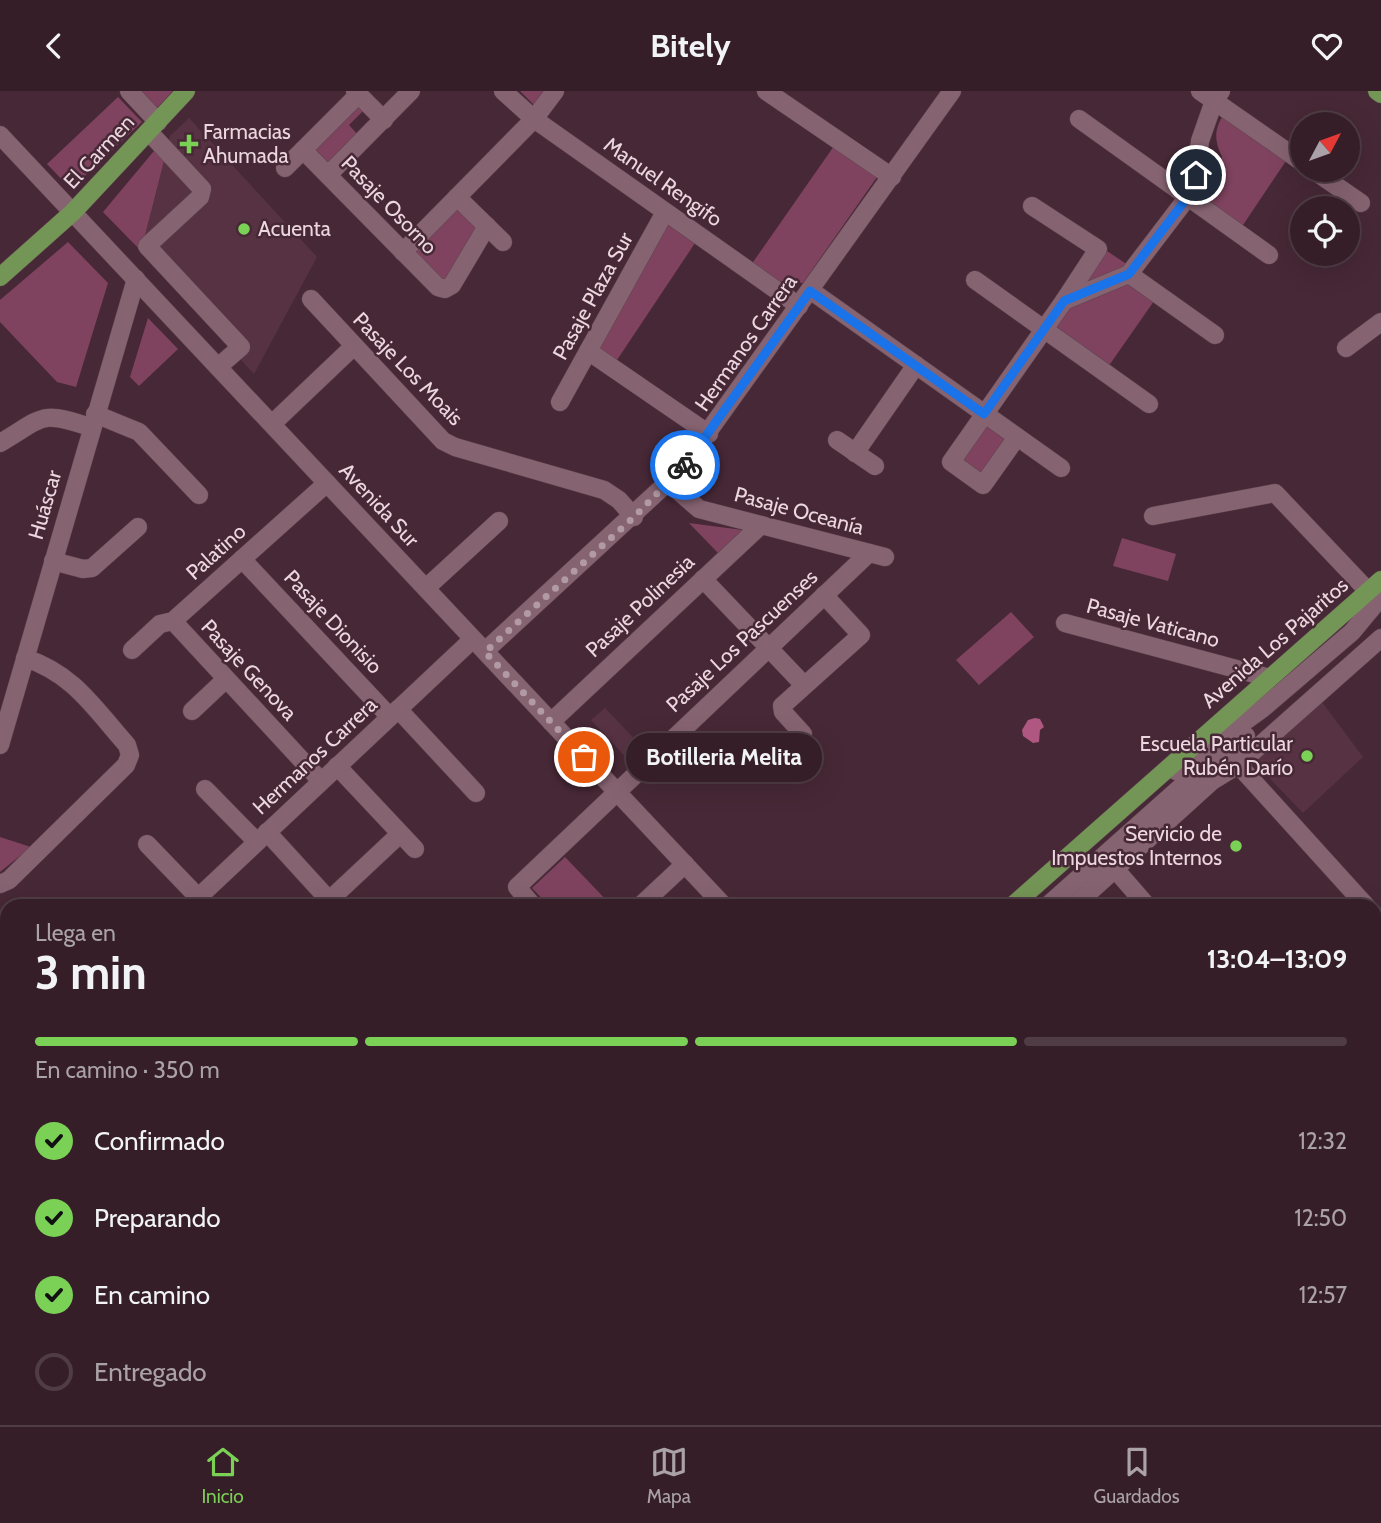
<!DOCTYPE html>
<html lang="es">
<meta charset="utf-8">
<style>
body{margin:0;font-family:Cabin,sans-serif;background:#3d2730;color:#f1f3f6;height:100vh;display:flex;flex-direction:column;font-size:26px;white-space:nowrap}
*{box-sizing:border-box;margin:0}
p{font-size:23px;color:#aaa2a8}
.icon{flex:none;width:38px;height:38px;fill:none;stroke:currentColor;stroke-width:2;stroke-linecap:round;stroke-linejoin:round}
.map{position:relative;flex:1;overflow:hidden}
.panel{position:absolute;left:0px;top:808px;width:1382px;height:527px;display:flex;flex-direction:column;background:#351e28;border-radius:21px 21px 0 0;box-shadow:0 7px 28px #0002,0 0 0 2px #4f3c45}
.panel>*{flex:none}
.needle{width:46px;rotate:49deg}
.buttons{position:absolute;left:1290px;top:21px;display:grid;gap:14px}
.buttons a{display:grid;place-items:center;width:70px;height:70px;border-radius:50%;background:#351e28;box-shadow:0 7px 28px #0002,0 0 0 2px #4f3c45;font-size:35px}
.pin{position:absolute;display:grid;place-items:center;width:60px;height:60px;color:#fff;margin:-30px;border:4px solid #fff;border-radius:50%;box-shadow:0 2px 7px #0007}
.courier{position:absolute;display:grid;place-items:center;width:70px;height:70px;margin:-35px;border:5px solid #1a73e8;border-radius:50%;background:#fff;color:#222;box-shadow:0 2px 9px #0007}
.bubble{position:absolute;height:49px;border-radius:24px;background:#351e28;box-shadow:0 7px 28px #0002,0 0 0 2px #4f3c45;font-size:23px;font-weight:700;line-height:49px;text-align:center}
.overview em{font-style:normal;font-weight:700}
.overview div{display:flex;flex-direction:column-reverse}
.overview{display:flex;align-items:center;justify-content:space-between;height:119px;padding:0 35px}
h1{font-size:46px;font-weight:700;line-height:52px}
.bar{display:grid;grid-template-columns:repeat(4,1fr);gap:10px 7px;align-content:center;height:84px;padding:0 35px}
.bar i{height:9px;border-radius:5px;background:#4f3c45}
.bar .on{background:#7bd155}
.bar p{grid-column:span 4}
ol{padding:0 35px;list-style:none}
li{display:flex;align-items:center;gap:21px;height:77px}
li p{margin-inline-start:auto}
li .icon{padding:7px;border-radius:50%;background:#7bd155;color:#111;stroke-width:4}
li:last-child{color:#aaa2a8}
li i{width:38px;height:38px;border:4px solid #4f3c45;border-radius:50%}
header{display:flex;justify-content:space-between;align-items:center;height:91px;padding:0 35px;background:#351e28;font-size:32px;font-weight:700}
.dock{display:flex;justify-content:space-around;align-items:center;height:98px;border-top:2px solid #4f3c45;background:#351e28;font-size:19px;color:#aaa2a8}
.dock a{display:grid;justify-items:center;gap:4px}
.dock .on{color:#7bd155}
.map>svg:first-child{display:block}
.built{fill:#573243}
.green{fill:#7f435f}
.water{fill:#af5781}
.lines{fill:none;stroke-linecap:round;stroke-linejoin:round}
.minor-casing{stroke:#5e444f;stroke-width:19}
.major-casing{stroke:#5e444f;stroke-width:19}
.path{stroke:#876c78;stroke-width:2.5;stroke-dasharray:3.5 5;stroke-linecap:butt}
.minor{stroke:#866371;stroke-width:18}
.major{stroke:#739555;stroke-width:18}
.done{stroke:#b29aa4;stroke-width:7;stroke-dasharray:0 12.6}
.route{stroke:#1a73e8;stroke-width:9}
.poi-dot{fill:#7bd155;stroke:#472836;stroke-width:2.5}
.labels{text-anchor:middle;stroke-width:5;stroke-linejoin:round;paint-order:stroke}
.poi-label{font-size:21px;fill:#ecd7df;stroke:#472836;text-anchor:start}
.street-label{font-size:21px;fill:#ecd7df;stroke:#472836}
</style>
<header><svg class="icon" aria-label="back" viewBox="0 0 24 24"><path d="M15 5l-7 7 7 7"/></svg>Bitely<svg class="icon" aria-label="heart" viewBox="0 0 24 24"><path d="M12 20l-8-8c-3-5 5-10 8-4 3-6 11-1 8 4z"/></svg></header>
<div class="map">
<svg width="1381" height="1334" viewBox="0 0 1381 1334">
<rect width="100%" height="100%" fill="#472836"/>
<g class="built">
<path d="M 189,27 L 317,166 L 254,283 L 141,160 L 170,45 Z"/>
<path d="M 1319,607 L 1363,666 L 1303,722 L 1253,670 Z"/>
<path d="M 605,617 L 647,661 L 633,674 L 591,629 Z"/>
<path d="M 1381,974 L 1381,1334 L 1272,1334 L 1267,1328 L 1376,1328 L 1376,979 Z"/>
</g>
<g class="green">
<path d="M 139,0 L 173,0 L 156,18 Z"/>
<path d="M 520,0 L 549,0 L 537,17 Z"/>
<path d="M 118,6 L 142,31 L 71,98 L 47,73 Z"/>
<path d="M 360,9 L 366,17 L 349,34 L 360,46 L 329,76 L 312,63 Z"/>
<path d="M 1224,23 L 1288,67 L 1241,137 L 1207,113 L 1204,103 L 1222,66 C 1214,49 1214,38 1224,23 Z"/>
<path d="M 834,55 L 877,86 L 803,192 L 774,190 L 751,174 Z"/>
<path d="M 154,60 L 165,66 L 141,160 L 103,121 Z"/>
<path d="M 456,113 L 479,137 L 450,188 L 443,191 L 409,162 Z"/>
<path d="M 665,132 L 695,152 L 615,272 L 594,258 Z"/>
<path d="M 68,151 L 108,192 L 76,296 L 57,291 L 0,231 L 0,209 Z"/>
<path d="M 1107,160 L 1128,174 L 1080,199 Z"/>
<path d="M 1126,190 L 1154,210 L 1108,276 L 1054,237 L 1070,214 Z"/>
<path d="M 148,227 L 178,258 L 139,295 L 130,286 Z"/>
<path d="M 985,331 L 1010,349 L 982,388 L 957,370 Z"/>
<path d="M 689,432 L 743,439 L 718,462 Z"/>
<path d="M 1122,447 L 1176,463 L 1168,490 L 1113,475 Z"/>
<path d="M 1011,521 L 1034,546 L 979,594 L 956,569 Z"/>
<path d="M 0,746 L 31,756 L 0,781 Z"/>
<path d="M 565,766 L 612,815 L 549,815 L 532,797 Z"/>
<path d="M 1381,888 L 1381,936 L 1376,941 L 1376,893 Z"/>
<path d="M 1376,1183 L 1381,1183 L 1381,1257 L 1376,1250 Z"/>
</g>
<path class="water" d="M 1035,627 L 1040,628 L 1044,636 L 1040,639 L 1039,651 L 1033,652 L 1023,645 L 1022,639 L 1028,629 Z"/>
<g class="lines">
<defs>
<g id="minor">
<path d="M 129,0 L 158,31"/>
<path d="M 355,0 L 384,29"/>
<path d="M 503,0 L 534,28 L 799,215"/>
<path d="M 766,0 L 892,86"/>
<path d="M 1200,0 L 1302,71"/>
<path d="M 1079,28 L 1269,164"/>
<path d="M 149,41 L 202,98 L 200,106 L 147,155 L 241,256 L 218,276"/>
<path d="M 0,44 L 725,816"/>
<path d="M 303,59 L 438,196 L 445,198 L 452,194 L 487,135"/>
<path d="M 285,77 L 359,3"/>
<path d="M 1313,79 L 1361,112"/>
<path d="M 328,84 L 411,0"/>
<path d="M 457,106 L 503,151"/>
<path d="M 1032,115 L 1098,158 L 1064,210"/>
<path d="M 403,161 L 534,28 L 555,0"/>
<path d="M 1129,183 L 1215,244"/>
<path d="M 975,189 L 1149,313"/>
<path d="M 810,199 L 1061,377"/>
<path d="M 311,208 L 443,350 L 455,356 L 604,399 L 619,409 L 634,426"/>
<path d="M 1346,257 L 1381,231"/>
<path d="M 588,260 L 709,343"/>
<path d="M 560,311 L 665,121"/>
<path d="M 95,323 L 139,341 L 199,404"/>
<path d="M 272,333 L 354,255"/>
<path d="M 1017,346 L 983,394 L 951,371 L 1064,210 L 1129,183 L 1187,107 L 1196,84 L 1200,50 L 1214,10 L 1221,0"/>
<path d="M 837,349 L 875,375"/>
<path d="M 0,352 C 44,326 40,319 90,336"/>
<path d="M 855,362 L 916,274"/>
<path d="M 669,392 L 699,418 L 885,466"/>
<path d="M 1153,425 L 1275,402 L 1368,500"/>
<path d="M 242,468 L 390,626"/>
<path d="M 53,470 L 83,478 L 92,477 L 138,436"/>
<path d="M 703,488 L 804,594"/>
<path d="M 426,497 L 499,430"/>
<path d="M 173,530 L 321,690"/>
<path d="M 1065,532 L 1270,587"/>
<path d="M 132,559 L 160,533 L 173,530 L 327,392"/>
<path d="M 485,560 L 680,380 L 952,0"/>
<path d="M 398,618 L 476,702"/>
<path d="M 192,620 L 226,588"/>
<path d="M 551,631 L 761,434"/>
<path d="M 803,643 L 783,621 L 782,615 L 861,544 L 824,504"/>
<path d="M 0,654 L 136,188"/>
<path d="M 1232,667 L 1367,816"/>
<path d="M 337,675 L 415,758"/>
<path d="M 1176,680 L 1262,618 L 1352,541 L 1381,506"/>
<path d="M 205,698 L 257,751"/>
<path d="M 267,741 L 329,809"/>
<path d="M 147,753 L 198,806"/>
<path d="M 1115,778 L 1148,816"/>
<path d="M 0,793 L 9,789 L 126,674 L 130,664 L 127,654 C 94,617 74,583 25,567"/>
<path d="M 188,816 L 473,548"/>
<path d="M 322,816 L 400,743"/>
<path d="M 534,816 L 517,796 L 869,462"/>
<path d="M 639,816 L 685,773"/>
<path d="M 1046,816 L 1191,687 L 1246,645"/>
<path d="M 1073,816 L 1212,690 L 1238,674 L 1381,547"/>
<path d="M 1376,825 L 1381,831"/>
<path d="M 0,905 L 7,913"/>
<path d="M 0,998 L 7,1006"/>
<path d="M 0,1029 L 7,1023"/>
<path d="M 1376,1171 L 1381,1171"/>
<path d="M 0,1247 L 7,1241"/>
<path d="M 301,1328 L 306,1334"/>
<path d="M 734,1328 L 736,1334"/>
<path d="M 1289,1328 L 1294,1334"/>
<path d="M 53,1334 L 60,1328"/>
<path d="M 211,1334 L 214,1328"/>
<path d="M 470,1334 L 477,1328"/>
<path d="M 490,1334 L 497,1328"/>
<path d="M 784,1334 L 790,1328"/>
</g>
<g id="major">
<path d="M 1377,0 L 1381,3"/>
<path d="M 0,186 L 73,121 L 186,0"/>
<path d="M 1011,816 L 1381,489"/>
<path d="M 1376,964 L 1381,959"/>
<path d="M 0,1120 L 7,1128"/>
<path d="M 183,1328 L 188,1334"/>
<path d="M 428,1334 L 434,1328"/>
<path d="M 959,1334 L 966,1328"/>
</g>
</defs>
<use href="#minor" class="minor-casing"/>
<use href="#major" class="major-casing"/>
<g class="path">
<path d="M 1376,944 L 1381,939"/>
<path d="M 1376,1208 L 1381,1209"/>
<path d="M 1376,1233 L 1381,1228"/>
<path d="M 936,1334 L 939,1328"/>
</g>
<use href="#minor" class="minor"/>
<use href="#major" class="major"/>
</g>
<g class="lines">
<path class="done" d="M 584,666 L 485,561 L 634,426 L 685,374"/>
<path class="route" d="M 685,374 L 810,200 L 984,323 L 1064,210 L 1129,183 L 1187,107 L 1196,84"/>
</g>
<g class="poi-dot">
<path d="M185.5 42.5h7v7h7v7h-7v7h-7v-7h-7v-7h7z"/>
<circle cx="244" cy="138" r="7"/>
<circle cx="1307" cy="665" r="7"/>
<circle cx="1236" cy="755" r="7"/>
</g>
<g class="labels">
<g class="poi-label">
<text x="203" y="48">Farmacias<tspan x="203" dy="24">Ahumada</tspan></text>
<text x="258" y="145">Acuenta</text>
<text x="1293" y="660" text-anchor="end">Escuela Particular<tspan x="1293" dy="24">Rubén Darío</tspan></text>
<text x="1222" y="750" text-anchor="end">Servicio de<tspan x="1222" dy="24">Impuestos Internos</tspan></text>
</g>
<g class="street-label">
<text transform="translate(99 61) rotate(-47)" y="7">El Carmen</text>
<text transform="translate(663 91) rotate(35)" y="7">Manuel Rengifo</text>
<text transform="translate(389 114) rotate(46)" y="7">Pasaje Osorno</text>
<text transform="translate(593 205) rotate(-61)" y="7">Pasaje Plaza Sur</text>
<text transform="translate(746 252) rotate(-55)" y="7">Hermanos Carrera</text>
<text transform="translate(408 278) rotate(46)" y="7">Pasaje Los Moais</text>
<text transform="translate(45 414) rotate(-74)" y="7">Huáscar</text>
<text transform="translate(379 414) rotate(47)" y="7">Avenida Sur</text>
<text transform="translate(799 420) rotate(15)" y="7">Pasaje Oceanía</text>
<text transform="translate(216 461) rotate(-42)" y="7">Palatino</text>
<text transform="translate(640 515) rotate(-43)" y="7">Pasaje Polinesia</text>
<text transform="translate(333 531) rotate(47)" y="7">Pasaje Dionisio</text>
<text transform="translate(1153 532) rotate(15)" y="7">Pasaje Vaticano</text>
<text transform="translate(742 550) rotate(-43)" y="7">Pasaje Los Pascuenses</text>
<text transform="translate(1275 552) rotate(-41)" y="7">Avenida Los Pajaritos</text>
<text transform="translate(249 579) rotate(47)" y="7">Pasaje Genova</text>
<text transform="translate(315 665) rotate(-43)" y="7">Hermanos Carrera</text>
</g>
</g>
</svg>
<div class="buttons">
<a><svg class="needle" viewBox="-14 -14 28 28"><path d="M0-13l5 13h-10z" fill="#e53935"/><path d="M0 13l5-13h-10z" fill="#aaa2a8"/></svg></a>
<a><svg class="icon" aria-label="locate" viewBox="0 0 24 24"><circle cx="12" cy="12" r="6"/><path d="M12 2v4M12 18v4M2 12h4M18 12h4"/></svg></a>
</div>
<div class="pin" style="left:584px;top:666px;background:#ea580c"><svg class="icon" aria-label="bag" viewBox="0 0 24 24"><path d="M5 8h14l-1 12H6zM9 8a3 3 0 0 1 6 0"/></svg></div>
<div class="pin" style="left:1196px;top:84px;background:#1f2937"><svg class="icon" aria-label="home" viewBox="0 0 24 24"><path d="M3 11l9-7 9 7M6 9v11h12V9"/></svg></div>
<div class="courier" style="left:685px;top:374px"><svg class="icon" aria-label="bike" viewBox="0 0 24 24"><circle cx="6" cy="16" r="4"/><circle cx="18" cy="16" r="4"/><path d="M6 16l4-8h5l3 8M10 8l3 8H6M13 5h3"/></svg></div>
<div class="bubble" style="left:626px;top:642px;width:196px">Botilleria Melita</div>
<section class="panel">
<div class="overview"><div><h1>3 min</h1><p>Llega en</p></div><em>13:04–13:09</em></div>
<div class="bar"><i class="on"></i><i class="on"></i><i class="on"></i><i></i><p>En camino · 350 m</p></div>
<ol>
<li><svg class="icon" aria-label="check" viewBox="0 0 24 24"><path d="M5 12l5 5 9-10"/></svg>Confirmado<p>12:32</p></li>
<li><svg class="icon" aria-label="check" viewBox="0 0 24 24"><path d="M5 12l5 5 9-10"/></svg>Preparando<p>12:50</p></li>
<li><svg class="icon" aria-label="check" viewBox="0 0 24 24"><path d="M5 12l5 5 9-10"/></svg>En camino<p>12:57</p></li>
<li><i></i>Entregado</li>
</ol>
</section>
</div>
<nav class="dock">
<a class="on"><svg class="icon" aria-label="home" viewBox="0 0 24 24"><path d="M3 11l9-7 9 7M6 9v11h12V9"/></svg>Inicio</a>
<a><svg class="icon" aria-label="map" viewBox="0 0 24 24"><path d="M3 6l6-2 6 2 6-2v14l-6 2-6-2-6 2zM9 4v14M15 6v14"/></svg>Mapa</a>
<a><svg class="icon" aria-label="saved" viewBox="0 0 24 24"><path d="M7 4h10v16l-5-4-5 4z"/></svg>Guardados</a>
</nav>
